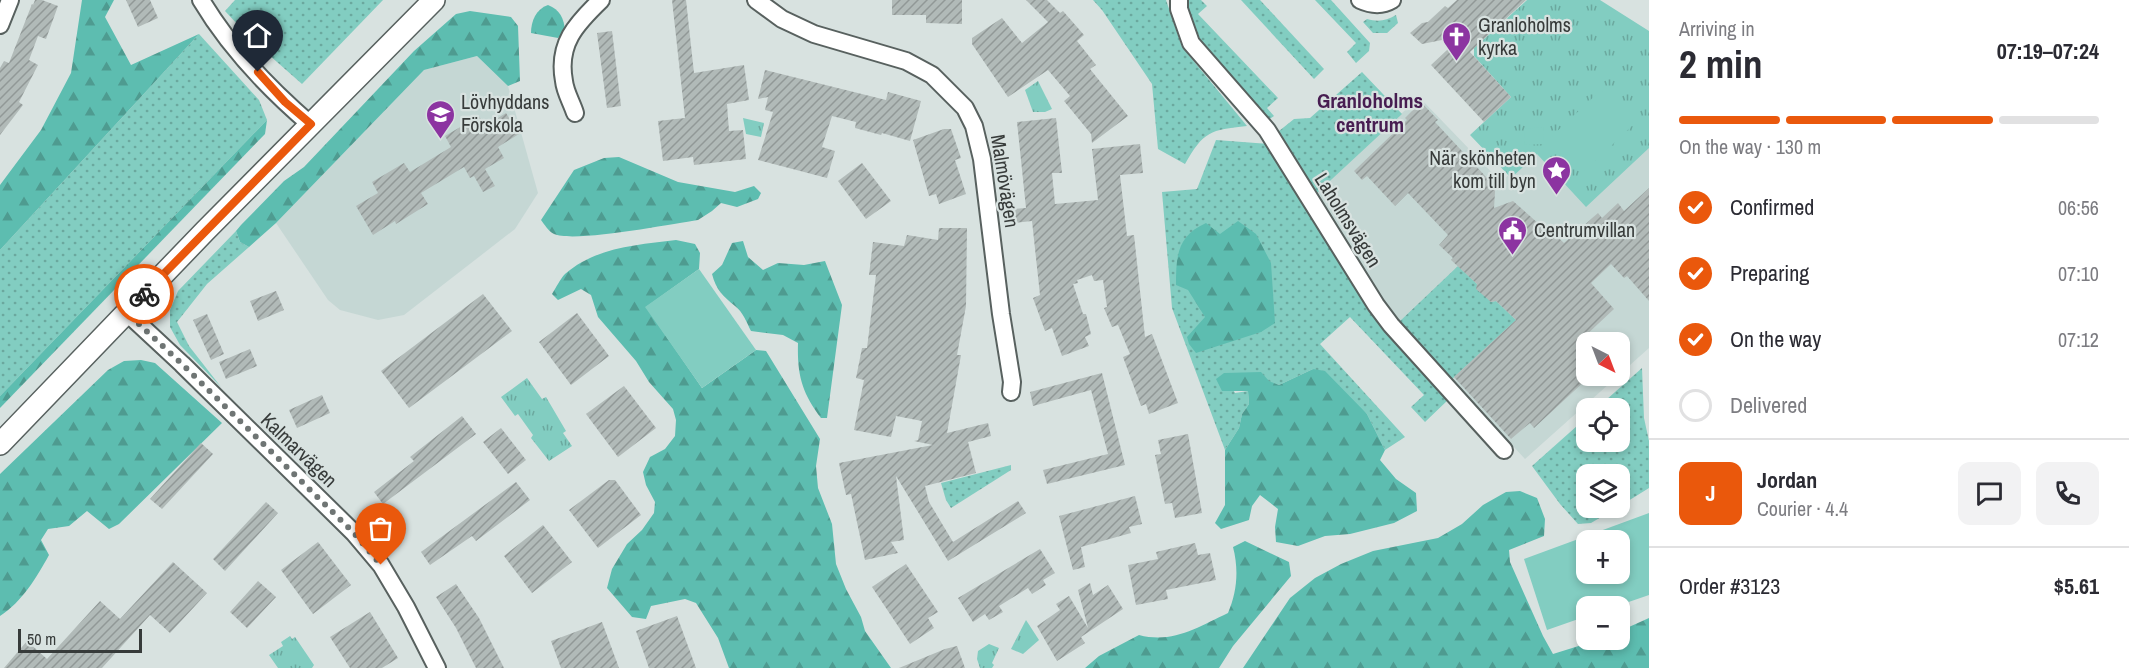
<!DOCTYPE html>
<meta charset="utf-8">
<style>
body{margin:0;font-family:"Archivo Narrow",sans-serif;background:#f2f2f3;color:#2b2b33;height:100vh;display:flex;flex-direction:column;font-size:22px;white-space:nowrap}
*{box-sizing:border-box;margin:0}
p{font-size:20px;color:#7c7c81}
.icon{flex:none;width:33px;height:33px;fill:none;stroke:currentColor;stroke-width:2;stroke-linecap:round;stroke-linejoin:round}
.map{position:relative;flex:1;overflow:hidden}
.details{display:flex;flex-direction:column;background:#fff;width:480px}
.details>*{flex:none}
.needle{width:39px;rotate:138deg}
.controls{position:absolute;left:1576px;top:332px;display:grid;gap:12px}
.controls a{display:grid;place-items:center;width:54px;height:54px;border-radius:12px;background:#fff;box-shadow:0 3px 9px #0003;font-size:30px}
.scale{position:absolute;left:18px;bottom:15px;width:124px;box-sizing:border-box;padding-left:6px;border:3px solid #373b3a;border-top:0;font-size:16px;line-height:21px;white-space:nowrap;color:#373b3a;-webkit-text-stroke:4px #d8e2e0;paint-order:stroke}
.pin{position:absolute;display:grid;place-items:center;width:51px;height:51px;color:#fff;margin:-62px -26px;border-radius:50% 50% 50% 0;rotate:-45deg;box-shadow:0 0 6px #0007}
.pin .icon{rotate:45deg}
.courier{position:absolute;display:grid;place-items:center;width:60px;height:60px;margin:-30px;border:4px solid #ea580c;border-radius:50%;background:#fff;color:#222;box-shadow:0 2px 8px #0007}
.overview em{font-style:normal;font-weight:700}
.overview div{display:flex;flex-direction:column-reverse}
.overview{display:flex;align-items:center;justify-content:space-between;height:102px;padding:0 30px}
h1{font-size:39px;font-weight:700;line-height:45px}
.bar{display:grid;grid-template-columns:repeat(4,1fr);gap:9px 6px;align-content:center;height:72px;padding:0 30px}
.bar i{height:8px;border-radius:4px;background:#e1e1e2}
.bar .current{background:#ea580c}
.bar p{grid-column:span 4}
.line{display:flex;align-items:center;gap:15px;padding:0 30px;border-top:2px solid #e1e1e2}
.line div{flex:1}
.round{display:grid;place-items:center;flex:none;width:63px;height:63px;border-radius:12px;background:#f2f2f3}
ol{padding:0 30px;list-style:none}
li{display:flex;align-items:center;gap:18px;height:66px}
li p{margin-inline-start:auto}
li .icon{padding:6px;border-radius:50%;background:#ea580c;color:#fff;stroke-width:4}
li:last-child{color:#7c7c81}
li i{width:33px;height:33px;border:3px solid #e1e1e2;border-radius:50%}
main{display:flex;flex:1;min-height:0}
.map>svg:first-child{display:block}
.built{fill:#c5d7d4}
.grass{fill:url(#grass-dots)}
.forest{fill:url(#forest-firs)}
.park{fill:url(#park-tufts)}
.garden{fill:#82cdc1;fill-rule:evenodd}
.building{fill:url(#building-hatch)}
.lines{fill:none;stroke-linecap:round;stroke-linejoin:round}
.minor-casing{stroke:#58615f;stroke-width:20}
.tertiary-casing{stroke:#58615f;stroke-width:24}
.minor{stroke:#fff;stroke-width:16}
.tertiary{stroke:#fff;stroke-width:21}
.done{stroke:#6f7574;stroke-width:6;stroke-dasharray:0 10.8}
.route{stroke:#ea580c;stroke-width:8}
.labels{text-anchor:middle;stroke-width:4.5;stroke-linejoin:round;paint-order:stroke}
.poi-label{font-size:20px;fill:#373b3a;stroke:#d8e2e0;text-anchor:start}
.street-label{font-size:20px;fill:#373b3a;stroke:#d8e2e0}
.neighbourhood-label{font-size:21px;font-weight:bold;fill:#471d51;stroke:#d8e2e0}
</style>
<main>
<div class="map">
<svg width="1649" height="668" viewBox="0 0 1649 668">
<defs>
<pattern id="grass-dots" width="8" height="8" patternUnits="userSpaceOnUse" patternTransform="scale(1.5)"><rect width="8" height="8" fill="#82cdc1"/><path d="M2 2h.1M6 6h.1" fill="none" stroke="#6ba89e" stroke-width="1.8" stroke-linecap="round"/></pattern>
<pattern id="forest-firs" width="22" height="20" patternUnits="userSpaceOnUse" patternTransform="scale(1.5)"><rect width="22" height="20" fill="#5dbdb0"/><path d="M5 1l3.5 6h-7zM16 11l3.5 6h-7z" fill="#4e9b90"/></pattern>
<pattern id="park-tufts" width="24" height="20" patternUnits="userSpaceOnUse" patternTransform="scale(1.5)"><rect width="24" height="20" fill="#82cdc1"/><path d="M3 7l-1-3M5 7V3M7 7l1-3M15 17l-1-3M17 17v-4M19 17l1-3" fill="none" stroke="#6ba89e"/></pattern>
<pattern id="building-hatch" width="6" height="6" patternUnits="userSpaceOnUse" patternTransform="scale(1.5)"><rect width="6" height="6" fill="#b1bab8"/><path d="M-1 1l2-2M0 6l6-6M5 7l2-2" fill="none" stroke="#919897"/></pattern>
</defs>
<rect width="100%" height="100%" fill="#d8e2e0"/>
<g class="built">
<path d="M 477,56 L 508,86 L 538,193 L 515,229 L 404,315 L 378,320 L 340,310 L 328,300 L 276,223 L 424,70 Z"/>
<path d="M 1649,72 L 1649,348 L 1620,374 L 1620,342 L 1587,342 L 1587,375 L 1619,375 L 1525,459 L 1389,312 L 1317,193 L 1419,97 L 1501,182 L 1527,158 Z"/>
</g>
<g class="grass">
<path d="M 235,0 L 383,0 L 302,84 L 252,40 L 225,11 Z"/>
<path d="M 1093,0 L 1166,0 L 1182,47 L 1247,126 C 1210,130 1204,131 1185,164 L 1158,149 L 1152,84 L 1102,10 Z"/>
<path d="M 1188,0 L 1201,0 L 1207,6 L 1198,14 L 1278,98 L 1267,108 L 1274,116 L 1268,120 C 1241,89 1188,43 1188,0 Z"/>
<path d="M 1241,0 L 1260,0 L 1324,69 L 1314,79 Z"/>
<path d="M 1315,0 L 1331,0 L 1370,43 L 1369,51 L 1356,63 L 1347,52 L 1356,43 Z"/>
<path d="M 1396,15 L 1398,23 L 1387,33 L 1373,33 L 1363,22 L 1367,19 C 1378,22 1386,21 1396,15 Z"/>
<path d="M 199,34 L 259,100 L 267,120 L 0,396 L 0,250 Z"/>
<path d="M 1362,72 L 1402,114 L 1317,193 L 1279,131 L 1294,119 L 1310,118 Z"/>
<path d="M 1216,140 L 1269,144 L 1449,399 L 1425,422 L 1411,407 L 1424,395 L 1350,317 L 1320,344 L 1405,437 L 1385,450 L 1367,414 L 1313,369 L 1279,385 L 1240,373 L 1224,373 L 1235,393 L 1248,391 L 1249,404 L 1242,414 L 1239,428 L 1225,450 L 1172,308 L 1162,192 L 1197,189 Z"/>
<path d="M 236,231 L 240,242 L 249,247 L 207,284 L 177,322 L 189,346 L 221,387 L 180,345 L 170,327 L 170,310 L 178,291 Z"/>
<path d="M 1458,266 L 1477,284 L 1491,302 L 1496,301 L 1516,320 L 1452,379 L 1399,322 Z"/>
<path d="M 1642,368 L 1644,418 L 1649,441 L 1649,488 L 1620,506 L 1620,474 L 1587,474 L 1587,507 L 1618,507 L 1591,523 L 1578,524 L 1560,504 L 1532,466 L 1587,417 L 1587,441 L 1620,441 L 1620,408 L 1597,408 Z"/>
<path d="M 1011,465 L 1011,470 L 951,508 L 946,500 L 941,483 Z"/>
</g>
<g class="forest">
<path d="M 82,0 L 114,0 L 105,17 L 131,65 L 199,34 L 0,250 L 0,185 L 41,130 L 71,73 Z"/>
<path d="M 548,5 C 560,10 564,18 565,31 L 558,38 L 531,33 C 531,21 536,9 548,5 Z"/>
<path d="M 470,11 L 511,17 L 518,26 L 520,81 L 508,86 L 477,56 L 424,70 L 276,223 L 249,247 L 240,242 L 236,231 L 241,225 L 284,181 L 304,167 L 414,51 L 456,14 Z"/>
<path d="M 267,120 L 265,134 L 0,408 L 0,396 Z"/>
<path d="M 619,157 L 678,182 L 735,192 L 754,186 L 761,193 L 758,199 L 737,207 L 721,203 L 712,211 L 698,220 C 671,224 574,243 554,234 C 548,231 545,225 541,220 L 574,170 L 604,158 Z"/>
<path d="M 1238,221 L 1256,234 L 1271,263 L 1275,323 L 1261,332 L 1196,353 L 1189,344 L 1187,337 L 1205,317 L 1188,290 L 1176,285 C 1176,256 1177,236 1206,223 L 1220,234 Z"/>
<path d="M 676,240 L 695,244 L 700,253 L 699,269 L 646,307 L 702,388 L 756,350 L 766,351 L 820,439 L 816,466 L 818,488 L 832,524 L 836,564 L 846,589 L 861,617 L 865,631 L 891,668 L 729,668 L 718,638 L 696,603 L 685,599 L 651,606 L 646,619 L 632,617 L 607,588 L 612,569 L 627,544 L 642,530 L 654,513 L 655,502 L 646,485 L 643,472 L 650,457 L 665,449 L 675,436 L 676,420 L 673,409 L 649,382 L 636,361 L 598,317 L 591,295 L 581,289 L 558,300 L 552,294 C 556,288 560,279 565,274 C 596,247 637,245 676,240 Z"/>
<path d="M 743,241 L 748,257 L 763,270 L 778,263 L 804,265 L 825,261 L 842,305 L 827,418 L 821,418 C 802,393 797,375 798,343 L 783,335 L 751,331 C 747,323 743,312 735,306 C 723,296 716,290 712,274 L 722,265 L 732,243 Z"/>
<path d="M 141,360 L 155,363 L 222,423 L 119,524 L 109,529 L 87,511 L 69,526 L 48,529 L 41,540 L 49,555 C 37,577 22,602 0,616 L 0,474 L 108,370 L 124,361 Z"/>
<path d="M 1313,369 L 1325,371 L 1367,414 L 1385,450 L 1380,460 L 1396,479 L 1416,493 L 1417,511 L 1394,523 L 1350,534 L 1325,536 L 1298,546 L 1276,542 L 1275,527 L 1278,509 L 1260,495 L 1252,506 L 1249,520 L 1221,529 L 1215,523 L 1225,505 L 1225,450 L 1239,428 L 1242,414 L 1249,404 L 1248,391 L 1222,391 L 1216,379 L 1224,373 L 1261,372 L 1269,381 L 1279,385 Z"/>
<path d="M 1520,491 L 1537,498 L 1545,519 L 1544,536 L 1509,550 L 1510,562 L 1543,636 L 1553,654 L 1601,639 L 1620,639 L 1620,631 L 1649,618 L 1649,668 L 1243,668 L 1290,598 L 1315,578 L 1341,564 L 1373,551 L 1438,538 L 1462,524 L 1483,505 L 1506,492 Z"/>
<path d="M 1245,541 L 1289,562 L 1291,576 L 1233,646 L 1219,668 L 1085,668 L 1099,656 L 1139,635 C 1173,644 1198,627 1228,613 C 1237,592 1239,570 1233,547 Z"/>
</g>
<g class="park">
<path d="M 1527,0 L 1600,0 L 1649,31 L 1649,148 L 1586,207 L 1537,154 L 1511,178 L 1470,135 L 1511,97 L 1474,56 L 1474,48 Z"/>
<path d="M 1038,81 L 1052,109 L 1045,112 L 1033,112 L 1025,90 Z"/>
<path d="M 743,118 L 764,123 L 761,137 L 746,134 Z"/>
<path d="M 527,378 L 542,399 L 546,397 L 566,431 L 563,433 L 572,446 L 549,461 L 531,438 L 533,435 L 518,414 L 515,416 L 501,397 Z"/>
<path d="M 1026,620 L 1039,640 L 1023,654 L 1011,649 Z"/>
<path d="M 290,636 L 292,639 L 295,637 L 314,665 L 312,668 L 278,668 L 269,655 L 283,646 L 281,642 Z"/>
<path d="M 989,644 L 999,648 L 992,663 L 994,665 L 992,668 L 980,668 L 977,659 L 978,651 Z"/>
</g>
<g class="garden">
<path d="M 1601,90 L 1634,124 L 1585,171 L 1552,136 Z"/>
<path d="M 1543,127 L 1544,144 L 1525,145 L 1524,129 Z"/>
<path d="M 699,269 L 756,350 L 702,388 L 645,307 Z"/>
<path d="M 1649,513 L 1649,595 L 1617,606 L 1587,606 L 1587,616 L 1547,630 L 1524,559 ZM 1587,540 L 1620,540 L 1620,573 L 1587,573 Z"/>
</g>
<g class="building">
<path d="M 35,0 L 42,0 L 58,6 L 46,39 L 38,36 L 29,60 L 38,65 L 19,102 L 23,105 L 0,135 L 0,68 L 4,61 L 9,63 L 32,4 L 33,5 Z"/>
<path d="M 126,0 L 150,0 L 158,18 L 138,27 Z"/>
<path d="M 672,0 L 686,0 L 694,73 L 744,65 L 749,100 L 727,104 L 729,131 L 743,130 L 746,159 L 694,165 L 693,157 L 663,161 L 658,121 L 685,118 Z"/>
<path d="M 892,0 L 962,0 L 962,24 L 926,23 L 926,15 L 892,15 Z"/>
<path d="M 1026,0 L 1047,0 L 1060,13 L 1063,11 L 1084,35 L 1077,41 L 1096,65 L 1090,69 L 1128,116 L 1092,143 L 1091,134 L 1064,101 L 1070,96 L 1048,70 L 1008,97 L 972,44 L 972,38 L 1002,18 L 1022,43 L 1048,22 Z"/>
<path d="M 1457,0 L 1526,0 L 1470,52 L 1511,97 L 1484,122 L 1431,65 L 1462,36 L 1422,44 L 1410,33 L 1422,23 L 1428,22 L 1445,6 L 1448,8 Z"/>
<path d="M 612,31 L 621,106 L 607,108 L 597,33 Z"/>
<path d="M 765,70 L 886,100 L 888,92 L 921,101 L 910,141 L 882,133 L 881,135 L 855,128 L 856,122 L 832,116 L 822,147 L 835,151 L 827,178 L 758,160 L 773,112 L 765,110 L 768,97 L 758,99 Z"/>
<path d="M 1421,102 L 1438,120 L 1435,122 L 1488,179 L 1496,176 L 1494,208 L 1513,201 L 1549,233 L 1551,231 L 1564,243 L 1598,213 L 1602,218 L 1618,203 L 1624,211 L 1649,188 L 1649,301 L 1627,276 L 1624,278 L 1611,264 L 1591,283 L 1614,309 L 1583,338 L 1587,342 L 1587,379 L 1534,428 L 1530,423 L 1511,439 L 1454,377 L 1516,320 L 1496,301 L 1491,302 L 1476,289 L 1477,284 L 1451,260 L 1453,258 L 1439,245 L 1448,235 L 1408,193 L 1395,206 L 1367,176 L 1362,180 L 1354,171 L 1407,120 L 1405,118 Z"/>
<path d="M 506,113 L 519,134 L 498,147 L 504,158 L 485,169 L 495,186 L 483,192 L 474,176 L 470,178 L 464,167 L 421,193 L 428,204 L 396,224 L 395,221 L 373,235 L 356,206 L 378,193 L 372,182 L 404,163 L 410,172 L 451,147 L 445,136 L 479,116 L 485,126 Z"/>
<path d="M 1056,118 L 1062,173 L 1052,173 L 1055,204 L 1098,200 L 1092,149 L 1140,144 L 1143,173 L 1120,175 L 1127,236 L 1134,235 L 1145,337 L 1152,334 L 1178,403 L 1149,414 L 1146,404 L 1141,406 L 1123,357 L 1130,354 L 1118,325 L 1112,327 L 1104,308 L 1107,307 L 1103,280 L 1094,281 L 1092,275 L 1077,280 L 1078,283 L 1073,284 L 1083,314 L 1086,314 L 1091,334 L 1085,337 L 1089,346 L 1062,356 L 1052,328 L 1045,331 L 1033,298 L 1040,295 L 1032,221 L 1004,224 L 1002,210 L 1026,208 L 1017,122 Z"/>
<path d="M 944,129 L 951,129 L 961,158 L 955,160 L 966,194 L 939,204 L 936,194 L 929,196 L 913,140 Z"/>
<path d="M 862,163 L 891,201 L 866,219 L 838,181 Z"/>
<path d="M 939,228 L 967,228 L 966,306 L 957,355 L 961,355 L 947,433 L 988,423 L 991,436 L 968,442 L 976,473 L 925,486 L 929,502 L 953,542 L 1018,501 L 1026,513 L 948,561 L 896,476 L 904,540 L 891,542 L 898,553 L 865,560 L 851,494 L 846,495 L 839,463 L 933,445 L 914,441 L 918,440 L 922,421 L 896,416 L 891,437 L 854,430 L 864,380 L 856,378 L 862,348 L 867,348 L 876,275 L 869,275 L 873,242 L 904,246 L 907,235 L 938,240 Z"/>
<path d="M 276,291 L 284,310 L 258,321 L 250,301 Z"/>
<path d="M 483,294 L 512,331 L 409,408 L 381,371 Z"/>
<path d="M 577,313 L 609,356 L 571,385 L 539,342 Z"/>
<path d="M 207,314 L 224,354 L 211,360 L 193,320 Z"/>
<path d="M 250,349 L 257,366 L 226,379 L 219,362 Z"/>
<path d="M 1102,373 L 1125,465 L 1047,484 L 1043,470 L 1108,454 L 1091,390 L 1033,406 L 1030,392 Z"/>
<path d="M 624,386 L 656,428 L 618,457 L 586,414 Z"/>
<path d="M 322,395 L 330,413 L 297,428 L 289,410 Z"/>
<path d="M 462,416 L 476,434 L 383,504 L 374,492 L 414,461 L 410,457 Z"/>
<path d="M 501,428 L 526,460 L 508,474 L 483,442 Z"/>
<path d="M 1188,434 L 1202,513 L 1175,518 L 1172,503 L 1165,504 L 1155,455 L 1161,454 L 1158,440 Z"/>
<path d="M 201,443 L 213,454 L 162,509 L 150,499 Z"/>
<path d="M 609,480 L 615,480 L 641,515 L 598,548 L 569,510 Z"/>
<path d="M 516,482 L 530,500 L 476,541 L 472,536 L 430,565 L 421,552 Z"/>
<path d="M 1135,496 L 1142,524 L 1129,527 L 1131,533 L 1081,547 L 1085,567 L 1073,570 L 1059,516 Z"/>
<path d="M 266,502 L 278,513 L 225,571 L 213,559 Z"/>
<path d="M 543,525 L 572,562 L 532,593 L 504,556 Z"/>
<path d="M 318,542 L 351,585 L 313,614 L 281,570 Z"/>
<path d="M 1195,543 L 1198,555 L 1210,553 L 1216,580 L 1166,590 L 1168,599 L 1136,605 L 1128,565 L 1158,559 L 1156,552 Z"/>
<path d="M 1040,549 L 1055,573 L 1043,580 L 1046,585 L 1032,594 L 1028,588 L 999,606 L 1003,612 L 989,620 L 985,614 L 973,622 L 958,598 Z"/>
<path d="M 173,562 L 207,593 L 170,633 L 150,615 L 102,668 L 4,668 L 27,641 L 47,659 L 100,601 L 120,619 Z"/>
<path d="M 906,564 L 938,612 L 928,618 L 934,628 L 910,644 L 872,587 Z"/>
<path d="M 258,581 L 276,597 L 247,628 L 230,612 Z"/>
<path d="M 1090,583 L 1093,595 L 1108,585 L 1123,609 L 1081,637 L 1085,643 L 1057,661 L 1037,626 L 1060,610 L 1056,604 L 1069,596 L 1088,628 L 1078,590 Z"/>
<path d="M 456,584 L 479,618 L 504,668 L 476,668 L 456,628 L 436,597 Z"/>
<path d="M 370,612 L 398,658 L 382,668 L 350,668 L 330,637 Z"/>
<path d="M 677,616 L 696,668 L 649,668 L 636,631 Z"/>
<path d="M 602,622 L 619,668 L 561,668 L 551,641 Z"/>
<path d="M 957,646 L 965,668 L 899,668 L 945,649 Z"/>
</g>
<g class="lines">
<defs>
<g id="minor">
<path d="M 201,0 C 229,47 270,90 311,125"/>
<path d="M 756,0 L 782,19 L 814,34 L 906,61 L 932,75 L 965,108 L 974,126 L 982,159 L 1001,314 L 1012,382 L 1011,392"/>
<path d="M 1179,0 L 1179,9 L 1191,43 L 1267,130 L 1376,305 L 1391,325 L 1504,450"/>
<path d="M 1360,0 C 1371,5 1382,6 1392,0"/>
<path d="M 0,25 L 10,0"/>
<path d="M 575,113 C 572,103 565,92 564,81 C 557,44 576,24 601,0"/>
<path d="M 126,312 L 182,364 L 354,533 L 381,565 L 406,607 L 437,668"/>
</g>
<path id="tertiary" d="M 0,444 L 205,231 L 434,0"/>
</defs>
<use href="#minor" class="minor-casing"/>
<use href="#tertiary" class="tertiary-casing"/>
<use href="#minor" class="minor"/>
<use href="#tertiary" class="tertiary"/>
</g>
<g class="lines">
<path class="done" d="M 144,294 L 126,312 L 182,364 L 354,533 L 381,565"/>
<path class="route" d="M 144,294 L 311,124 L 285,102 L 258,72"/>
</g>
<defs>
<symbol id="church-pin" viewBox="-11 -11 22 30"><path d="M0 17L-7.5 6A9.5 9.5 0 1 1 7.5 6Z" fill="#8c34a1" stroke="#d8e2e0"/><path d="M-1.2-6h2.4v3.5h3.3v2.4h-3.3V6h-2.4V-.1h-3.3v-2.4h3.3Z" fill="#fff"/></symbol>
<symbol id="school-pin" viewBox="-11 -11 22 30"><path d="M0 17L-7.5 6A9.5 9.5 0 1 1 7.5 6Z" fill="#8c34a1" stroke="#d8e2e0"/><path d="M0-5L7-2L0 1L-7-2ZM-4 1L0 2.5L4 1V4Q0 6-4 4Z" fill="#fff"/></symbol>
<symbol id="sight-pin" viewBox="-11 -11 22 30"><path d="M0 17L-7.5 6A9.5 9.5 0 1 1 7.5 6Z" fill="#8c34a1" stroke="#d8e2e0"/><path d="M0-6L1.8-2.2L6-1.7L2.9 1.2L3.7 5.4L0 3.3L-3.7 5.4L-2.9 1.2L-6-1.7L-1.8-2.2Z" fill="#fff"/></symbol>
<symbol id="civic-pin" viewBox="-11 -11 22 30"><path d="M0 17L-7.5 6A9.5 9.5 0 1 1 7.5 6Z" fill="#8c34a1" stroke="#d8e2e0"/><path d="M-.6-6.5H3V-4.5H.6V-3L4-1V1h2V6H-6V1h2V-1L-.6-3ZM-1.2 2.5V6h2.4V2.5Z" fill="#fff"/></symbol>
</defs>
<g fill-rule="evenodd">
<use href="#church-pin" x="1440" y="20" width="33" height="45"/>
<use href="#school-pin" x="424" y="98" width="33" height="45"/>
<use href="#sight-pin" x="1540" y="154" width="33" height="45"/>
<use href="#civic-pin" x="1496" y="214" width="33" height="45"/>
</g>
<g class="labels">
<g class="poi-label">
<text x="1478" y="32">Granloholms<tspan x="1478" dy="23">kyrka</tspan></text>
<text x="461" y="109">Lövhyddans<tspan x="461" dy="23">Förskola</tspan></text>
<text x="1536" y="165" text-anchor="end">När skönheten<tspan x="1536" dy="23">kom till byn</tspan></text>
<text x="1534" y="237">Centrumvillan</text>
</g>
<g class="street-label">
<text transform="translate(1005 181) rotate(81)" y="7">Malmövägen</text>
<text transform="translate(1348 220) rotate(58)" y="7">Laholmsvägen</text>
<text transform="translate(299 450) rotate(44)" y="7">Kalmarvägen</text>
</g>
<g class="neighbourhood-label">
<text x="1370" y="108">Granloholms<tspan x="1370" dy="24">centrum</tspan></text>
</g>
</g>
</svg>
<div class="controls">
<a><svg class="needle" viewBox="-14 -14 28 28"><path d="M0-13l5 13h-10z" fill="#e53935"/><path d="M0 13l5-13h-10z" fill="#7c7c81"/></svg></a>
<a><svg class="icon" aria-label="locate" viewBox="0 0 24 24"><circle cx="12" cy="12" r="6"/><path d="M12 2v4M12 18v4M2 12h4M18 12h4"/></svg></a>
<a><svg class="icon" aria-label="layers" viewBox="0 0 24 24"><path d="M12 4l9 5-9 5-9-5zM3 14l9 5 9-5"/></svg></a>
<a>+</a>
<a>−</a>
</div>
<div class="scale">50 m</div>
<div class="pin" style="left:381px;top:565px;background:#ea580c"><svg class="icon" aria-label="bag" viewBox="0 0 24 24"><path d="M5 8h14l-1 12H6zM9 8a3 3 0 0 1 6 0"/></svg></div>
<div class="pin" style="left:258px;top:72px;background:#1f2937"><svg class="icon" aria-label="home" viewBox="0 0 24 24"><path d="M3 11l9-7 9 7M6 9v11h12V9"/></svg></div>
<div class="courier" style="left:144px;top:294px"><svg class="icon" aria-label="bike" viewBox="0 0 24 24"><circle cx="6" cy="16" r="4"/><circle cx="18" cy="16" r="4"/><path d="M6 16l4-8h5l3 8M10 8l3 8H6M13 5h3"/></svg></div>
</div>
<section class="details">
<div class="overview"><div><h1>2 min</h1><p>Arriving in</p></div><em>07:19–07:24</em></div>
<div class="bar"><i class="current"></i><i class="current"></i><i class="current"></i><i></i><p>On the way · 130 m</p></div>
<ol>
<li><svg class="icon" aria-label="check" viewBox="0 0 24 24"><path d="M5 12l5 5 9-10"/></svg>Confirmed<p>06:56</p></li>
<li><svg class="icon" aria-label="check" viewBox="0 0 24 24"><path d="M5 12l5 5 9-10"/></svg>Preparing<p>07:10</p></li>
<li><svg class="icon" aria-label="check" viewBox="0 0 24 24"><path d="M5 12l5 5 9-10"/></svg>On the way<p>07:12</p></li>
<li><i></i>Delivered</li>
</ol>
<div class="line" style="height:108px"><b class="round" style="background:#ea580c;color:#fff">J</b><div><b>Jordan</b><p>Courier · 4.4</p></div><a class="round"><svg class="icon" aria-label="chat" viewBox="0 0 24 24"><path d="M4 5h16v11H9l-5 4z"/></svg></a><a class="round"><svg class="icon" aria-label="phone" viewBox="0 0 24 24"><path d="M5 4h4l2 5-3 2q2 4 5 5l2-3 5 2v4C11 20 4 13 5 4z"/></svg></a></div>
<div class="line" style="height:78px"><div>Order #3123</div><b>$5.61</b></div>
</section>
</main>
